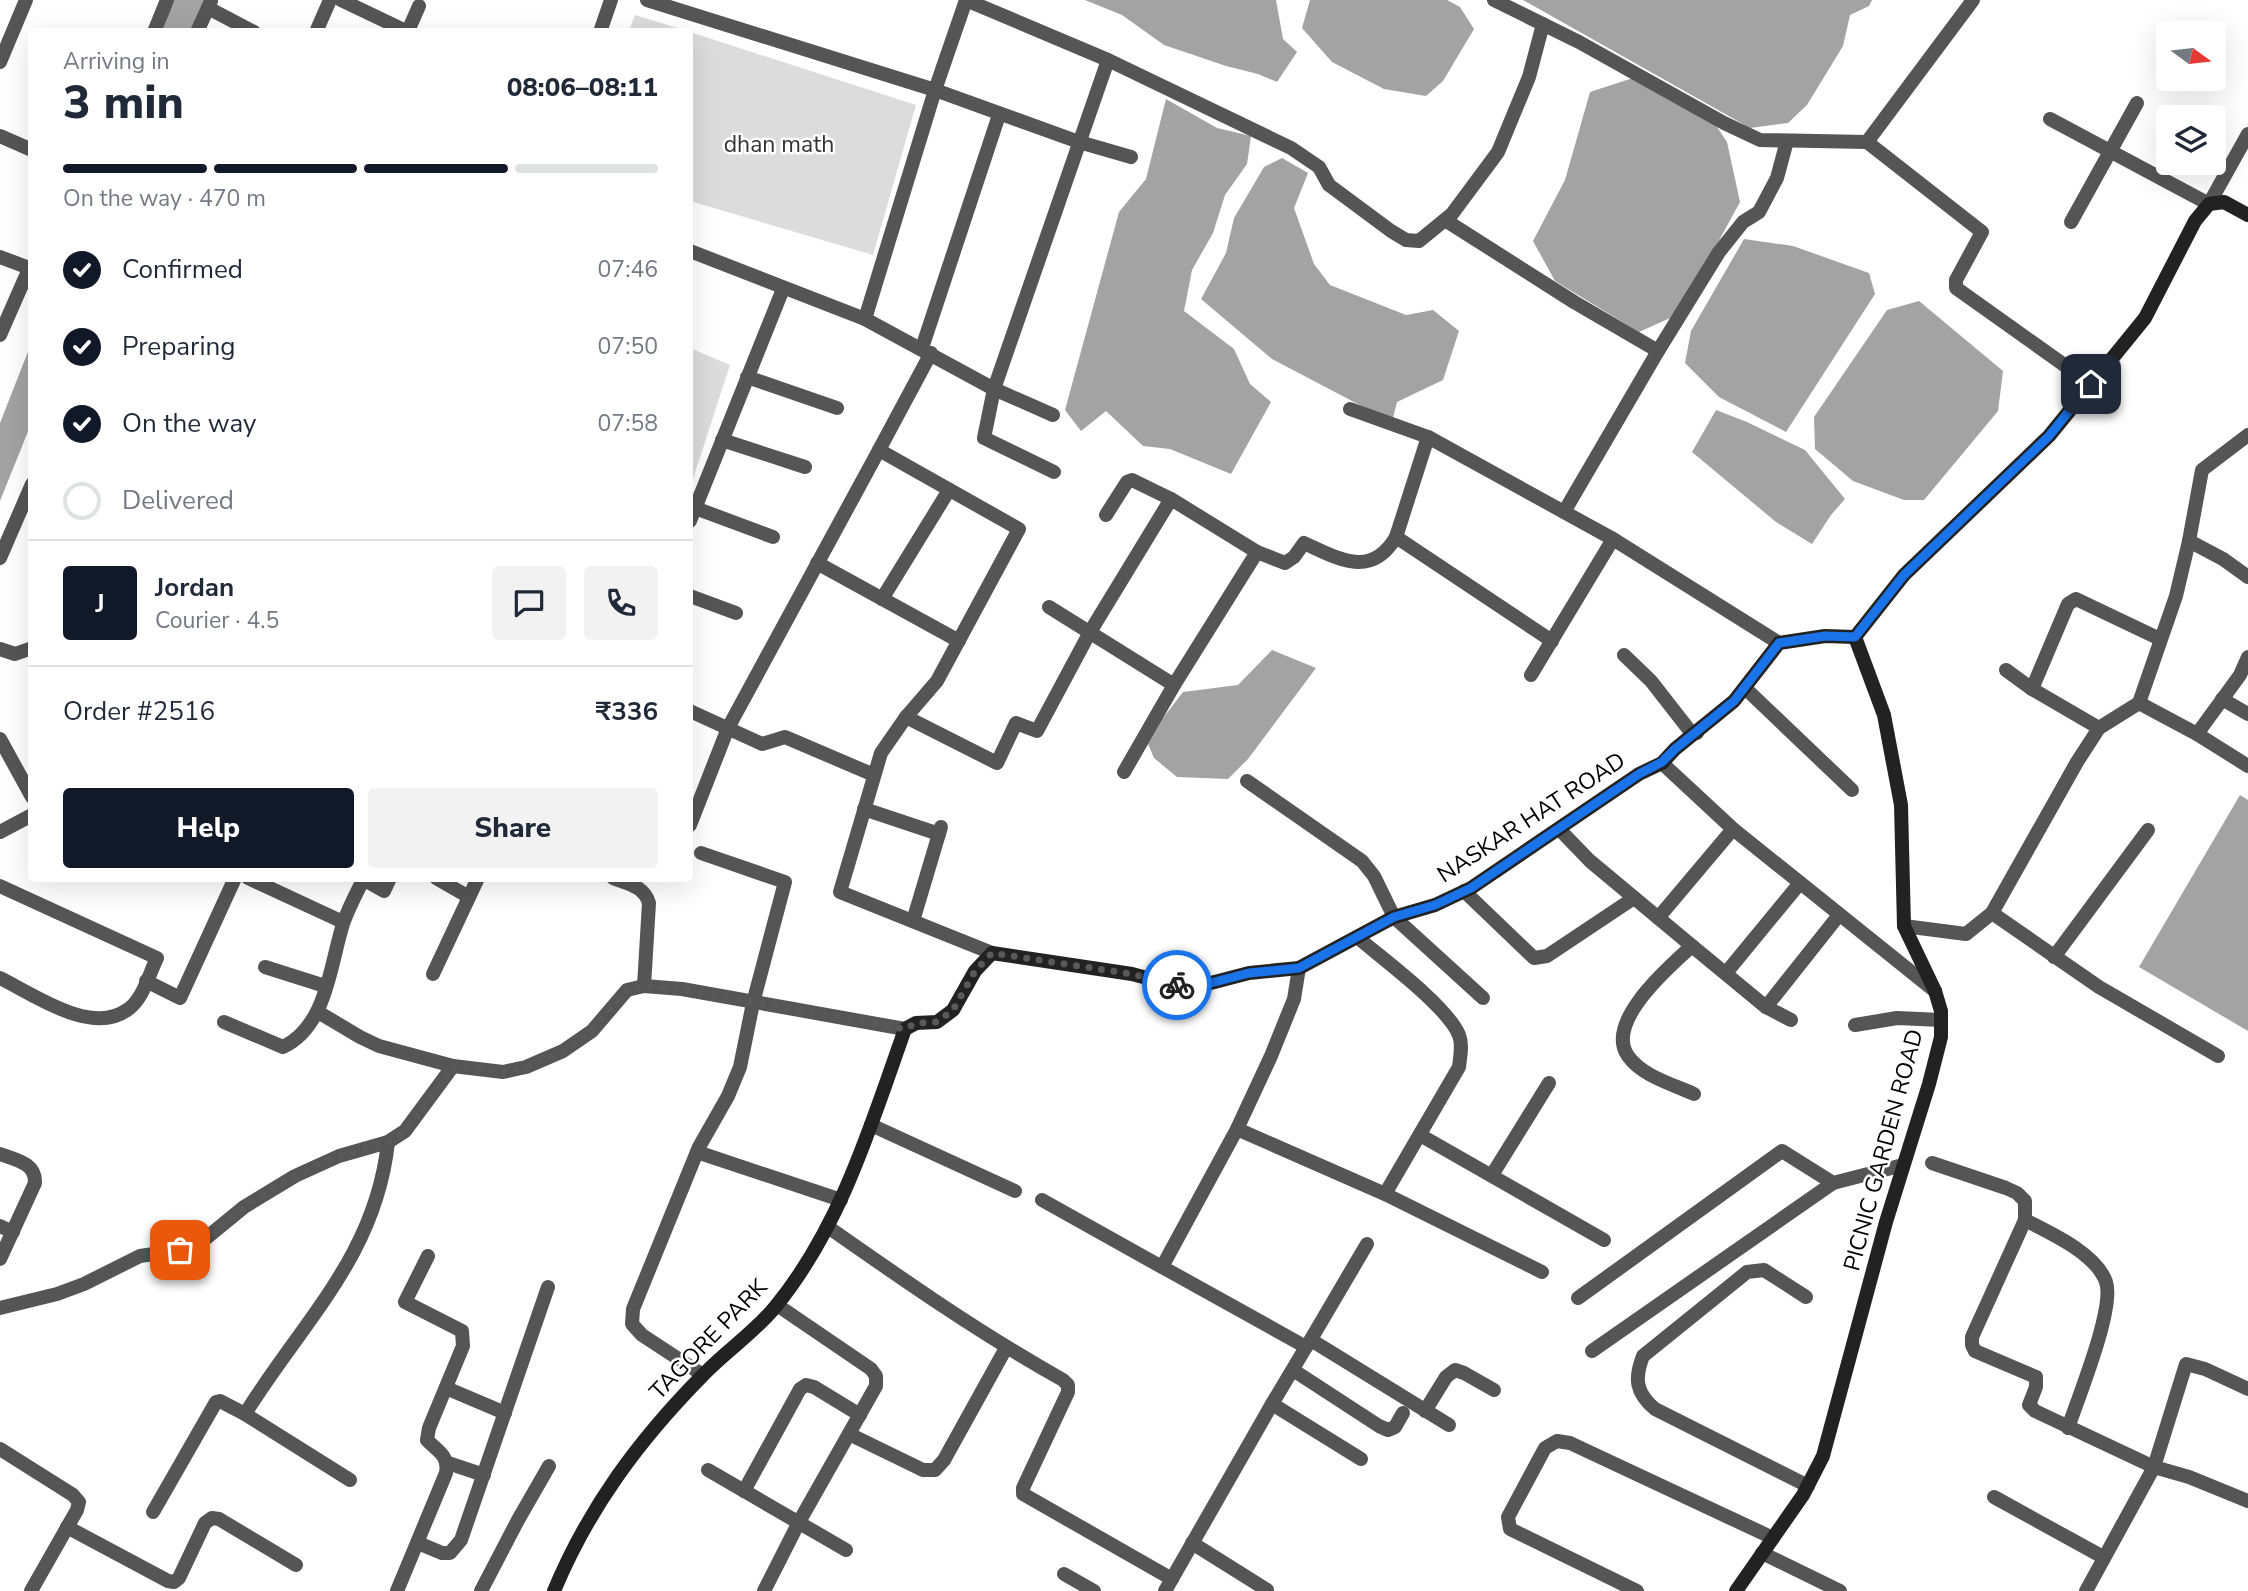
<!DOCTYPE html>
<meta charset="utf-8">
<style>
body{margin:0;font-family:"Nunito Sans",sans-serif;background:#f2f2f3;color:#1f2937;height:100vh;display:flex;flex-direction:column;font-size:26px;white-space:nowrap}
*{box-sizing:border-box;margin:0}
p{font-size:23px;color:#747a83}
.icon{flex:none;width:38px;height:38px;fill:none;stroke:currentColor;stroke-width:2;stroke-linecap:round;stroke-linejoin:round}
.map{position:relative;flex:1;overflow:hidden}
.side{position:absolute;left:28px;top:28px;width:665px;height:854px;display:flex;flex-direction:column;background:#fff;border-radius:7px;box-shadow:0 7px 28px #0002}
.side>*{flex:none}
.needle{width:46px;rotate:105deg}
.tools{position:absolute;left:2156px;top:21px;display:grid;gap:14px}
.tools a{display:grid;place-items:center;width:70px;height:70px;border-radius:7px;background:#fff;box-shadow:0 7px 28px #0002;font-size:35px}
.pin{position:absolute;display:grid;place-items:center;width:60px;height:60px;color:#fff;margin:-30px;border-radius:14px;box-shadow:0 4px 10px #0006}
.courier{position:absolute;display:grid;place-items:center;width:70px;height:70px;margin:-35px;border:5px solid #1a73e8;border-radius:50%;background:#fff;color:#222;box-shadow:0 2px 9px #0007}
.summary em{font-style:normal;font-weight:800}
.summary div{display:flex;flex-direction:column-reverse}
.summary{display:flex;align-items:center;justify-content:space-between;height:119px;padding:0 35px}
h1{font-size:46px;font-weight:800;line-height:52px}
.bar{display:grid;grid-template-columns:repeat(4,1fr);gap:10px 7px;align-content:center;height:84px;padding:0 35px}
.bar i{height:9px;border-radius:5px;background:#e0e1e3}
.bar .active{background:#111827}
.bar p{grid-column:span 4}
.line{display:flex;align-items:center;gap:18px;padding:0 35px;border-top:2px solid #e0e1e3}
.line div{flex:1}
.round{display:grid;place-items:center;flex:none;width:74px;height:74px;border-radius:7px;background:#f2f2f3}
ol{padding:0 35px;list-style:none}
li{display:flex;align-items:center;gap:21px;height:77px}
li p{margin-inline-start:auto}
li .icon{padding:7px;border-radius:50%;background:#111827;color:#fff;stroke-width:4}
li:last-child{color:#747a83}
li i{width:38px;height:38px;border:4px solid #e0e1e3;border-radius:50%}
.primary-button{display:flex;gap:14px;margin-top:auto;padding:14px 35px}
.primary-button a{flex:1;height:80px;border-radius:7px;background:#111827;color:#fff;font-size:28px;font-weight:800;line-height:80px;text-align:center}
.primary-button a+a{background:#f2f2f3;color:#1f2937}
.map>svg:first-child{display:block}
.green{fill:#dcdcdc}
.water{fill:#a3a3a3}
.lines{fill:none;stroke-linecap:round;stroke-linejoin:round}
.street{stroke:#555;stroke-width:14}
.secondary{stroke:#222;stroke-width:14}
.done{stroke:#595959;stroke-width:7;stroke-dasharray:0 12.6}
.route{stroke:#1a73e8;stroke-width:9}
.labels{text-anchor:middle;stroke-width:5;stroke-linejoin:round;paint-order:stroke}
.park-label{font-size:23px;fill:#333;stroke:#fff}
.street-label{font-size:23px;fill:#000;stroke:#fff}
</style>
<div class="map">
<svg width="2248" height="1591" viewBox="0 0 2248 1591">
<rect width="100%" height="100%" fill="#fff"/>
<g class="green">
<path d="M 635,15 L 687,31 L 629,31 Z"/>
<path d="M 690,32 L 916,105 L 873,255 L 690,201 Z"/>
<path d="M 690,348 L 730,365 L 690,488 Z"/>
</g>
<g class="water">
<path d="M 169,0 L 205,0 L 192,31 L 157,32 Z"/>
<path d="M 1085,0 L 1276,0 L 1283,39 L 1297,52 L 1277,82 L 1258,74 L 1226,66 L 1164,45 L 1122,15 Z"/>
<path d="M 1310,0 L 1447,0 L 1460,7 L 1474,29 L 1443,81 L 1426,96 L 1384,89 L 1332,62 L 1302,28 Z"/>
<path d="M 1523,0 L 1872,0 L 1869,6 L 1850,15 L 1843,46 L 1807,105 L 1788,123 L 1750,128 Z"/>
<path d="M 1636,77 L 1715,124 L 1727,142 L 1740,202 L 1679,314 L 1639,332 L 1555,281 L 1533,241 L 1565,180 L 1590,92 Z"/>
<path d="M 1166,99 L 1217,128 L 1251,136 L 1247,164 L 1225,195 L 1213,233 L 1192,270 L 1184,311 L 1234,349 L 1250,384 L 1271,402 L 1231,474 L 1170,449 L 1143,446 L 1106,411 L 1081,431 L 1065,410 L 1119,212 L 1146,179 Z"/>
<path d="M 1282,158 L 1308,173 L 1294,208 L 1314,264 L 1330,285 L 1406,315 L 1433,310 L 1459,331 L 1443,380 L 1397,402 L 1392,422 L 1272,359 L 1201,299 L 1226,253 L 1234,218 L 1264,167 Z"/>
<path d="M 1744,239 L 1793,246 L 1869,273 L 1875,294 L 1786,432 L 1719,397 L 1685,363 L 1691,331 Z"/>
<path d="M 1919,301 L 2003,371 L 1998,411 L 1924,500 L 1904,500 L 1853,481 L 1815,449 L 1814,417 L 1887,310 Z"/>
<path d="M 31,344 L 31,424 L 0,501 L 0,423 Z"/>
<path d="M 1716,410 L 1747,422 L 1805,450 L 1845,499 L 1831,515 L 1812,544 L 1776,522 L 1692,452 Z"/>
<path d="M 1272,650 L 1316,668 L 1248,759 L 1228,779 L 1177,777 L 1154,758 L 1148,744 L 1163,718 L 1183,692 L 1238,685 Z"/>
<path d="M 2240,795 L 2248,800 L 2248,1031 L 2139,967 Z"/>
</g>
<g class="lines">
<g class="street">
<path d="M 341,0 L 408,32"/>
<path d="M 647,0 L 935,90 L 1079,142 L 1131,157"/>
<path d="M 966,0 L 1108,60 L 1291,148 L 1319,167 L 1329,185 L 1391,231 L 1406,240 L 1419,241 L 1452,214 L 1498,152 L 1529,77 L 1543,24"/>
<path d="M 1494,0 L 1579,42 L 1724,123 L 1760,140 L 1867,142"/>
<path d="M 1973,0 L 1867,142 L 1982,232 L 1956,280 L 1956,288 L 2091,384"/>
<path d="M 208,8 L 254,32"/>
<path d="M 408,31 L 419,6"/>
<path d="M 154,32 L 167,0"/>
<path d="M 197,32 L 211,1"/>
<path d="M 316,32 L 330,0"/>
<path d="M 600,32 L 611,0"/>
<path d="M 0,62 L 26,0"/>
<path d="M 2050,119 L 2209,204 L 2248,134"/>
<path d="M 0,136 L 32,150"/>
<path d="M 1445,220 L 1574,302 L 1658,351"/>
<path d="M 2071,222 L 2137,103"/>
<path d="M 690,251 L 865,319 L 994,389 L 1053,415"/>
<path d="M 0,257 L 32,269"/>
<path d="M 865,319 L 935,90 L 966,0"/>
<path d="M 0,335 L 29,269"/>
<path d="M 922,348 L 999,115"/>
<path d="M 931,353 L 879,450 L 1019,529 L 937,681 L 906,717 L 881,753 L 840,892 L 992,953"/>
<path d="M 747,377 L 837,408"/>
<path d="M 1350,409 L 1428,437 L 1613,539 L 1779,643"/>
<path d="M 1428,437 L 1396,537 L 1552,641"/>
<path d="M 722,440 L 805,467"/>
<path d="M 1054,472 L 984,438 L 994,389 L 1108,60"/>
<path d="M 695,508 L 773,537"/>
<path d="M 1564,512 L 1658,351 L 1719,252 L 1743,222 L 1759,212 L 1777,178 L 1787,141"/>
<path d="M 1106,515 L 1127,482 L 1132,480 L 1171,499"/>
<path d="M 690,521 L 783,289"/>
<path d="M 2189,541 L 2223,559 L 2248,577"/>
<path d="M 1257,552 L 1285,563 L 1294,557 L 1304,543 C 1339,559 1371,579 1396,537"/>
<path d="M 0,558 L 32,484"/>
<path d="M 817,563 L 959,641"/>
<path d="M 690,596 L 736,613"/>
<path d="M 882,599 L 949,490"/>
<path d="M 0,649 L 15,654 L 32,648"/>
<path d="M 1624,655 L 1651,681 L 1690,731 L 1697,733"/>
<path d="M 2006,670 L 2032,689 L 2099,728"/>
<path d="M 1531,675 L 1613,539"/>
<path d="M 1745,688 L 1852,790"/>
<path d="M 2032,689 L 2068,604 L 2076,599 L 2160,639"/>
<path d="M 2222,699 L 2248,714"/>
<path d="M 2139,703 L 2197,734 L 2248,766"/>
<path d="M 690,711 L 762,744 L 785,737 L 874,775"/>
<path d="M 906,717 L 997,763 L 1016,723 L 1037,731 L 1090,632 L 1171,499 L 1257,552 L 1174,685 L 1049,607"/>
<path d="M 2197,734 L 2240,675 L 2248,657"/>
<path d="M 0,739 L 32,797"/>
<path d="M 1662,763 L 1733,829 L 1935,991"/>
<path d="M 1124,772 L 1174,685"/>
<path d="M 1247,781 L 1362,861 L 1374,876 L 1394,917 L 1483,998"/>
<path d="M 864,809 L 939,834"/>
<path d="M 690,825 L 728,728 L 879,450"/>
<path d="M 1560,830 L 1590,861 L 1692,946 C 1670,966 1604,1022 1628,1056 C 1642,1076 1672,1084 1694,1094"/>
<path d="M 0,832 L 32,815"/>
<path d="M 701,853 L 785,882 L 753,1003 L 740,1067 L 728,1096 L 699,1147 L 633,1309 L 632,1324 L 642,1335 L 703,1375"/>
<path d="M 248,878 L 343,922"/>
<path d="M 361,878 L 384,891 L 390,878"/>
<path d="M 436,878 L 469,897"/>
<path d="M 613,878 C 628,884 644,886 649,903 L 644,986"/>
<path d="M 0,886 L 157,958 C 149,974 143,1000 127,1010 C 91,1036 33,994 0,978"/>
<path d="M 1464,891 L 1534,958 L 1547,956 L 1634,898"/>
<path d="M 1992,913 L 2099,987 L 2218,1056"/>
<path d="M 1658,918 L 1733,829"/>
<path d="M 913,921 L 941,827"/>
<path d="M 1904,926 L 1966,934 L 1992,913 L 2077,762 L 2099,728 L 2139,703 L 2176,596 L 2189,541 L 2202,470 L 2248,435"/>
<path d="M 1357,937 C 1383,959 1447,1006 1459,1035 C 1463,1045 1460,1057 1459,1067 L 1385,1194"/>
<path d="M 1692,946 L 1766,1007 L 1791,1020"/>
<path d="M 2054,957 L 2148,830"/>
<path d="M 265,967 L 325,986"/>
<path d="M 1726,973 L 1800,883"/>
<path d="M 433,974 L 478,878"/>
<path d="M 146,981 L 180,998 L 235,878"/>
<path d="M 1766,1007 L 1839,915"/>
<path d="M 318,1012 L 360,1037 L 379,1046 L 453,1066 L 503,1072 L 526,1067 L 563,1051 L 592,1031 L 627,990 L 644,986 L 682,989 L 905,1029"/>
<path d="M 224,1022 L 283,1047 C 327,1026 330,965 343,924 C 348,909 356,894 363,880"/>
<path d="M 1855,1025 L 1897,1018 L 1941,1020"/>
<path d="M 871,1125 L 1015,1191"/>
<path d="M 1237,1129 L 1385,1194 L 1542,1272"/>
<path d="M 1420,1135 L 1604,1240"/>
<path d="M 697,1152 L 841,1200"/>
<path d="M 0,1154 C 16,1160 36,1163 35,1183 L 0,1259"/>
<path d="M 1932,1163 L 2006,1188 L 2017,1193 L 2025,1201 L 2025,1220 L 1972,1337 L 1972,1345 L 1975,1351 L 2036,1377 L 2036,1387 L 2029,1405 L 2035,1411 L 2154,1467 L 2189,1477 L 2248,1501"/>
<path d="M 1492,1175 L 1549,1083"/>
<path d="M 1042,1200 L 1162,1267"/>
<path d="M 2025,1220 C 2050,1233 2096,1253 2106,1282 C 2115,1308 2078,1398 2068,1428"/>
<path d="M 0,1226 L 13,1232"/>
<path d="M 828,1227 C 905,1281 981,1334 1063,1380 L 1068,1385 L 1068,1392 L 1023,1488 L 1023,1494 L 1172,1579"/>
<path d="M 1806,1297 L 1764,1270 L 1747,1272 L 1643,1356 C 1634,1379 1636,1393 1655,1409 L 1808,1486"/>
<path d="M 1578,1298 L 1782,1151 L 1833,1183 L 1903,1165"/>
<path d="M 0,1308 L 57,1294 L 84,1284 L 140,1256 L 194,1248 L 244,1207 L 295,1176 L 339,1156 L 388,1142 L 405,1131 L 453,1066"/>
<path d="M 1311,1340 L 1449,1425"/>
<path d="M 1307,1346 L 1367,1244"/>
<path d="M 1592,1351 L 1833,1183"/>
<path d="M 1293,1370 L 1379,1426 L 1388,1430 L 1395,1427 L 1403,1413"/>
<path d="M 446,1388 L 505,1413"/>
<path d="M 1272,1404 L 1361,1459"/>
<path d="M 1425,1411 L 1446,1377 L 1455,1370 L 1464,1373 L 1494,1390"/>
<path d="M 849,1434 L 923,1470 L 935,1470 L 944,1460 L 1006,1348"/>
<path d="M 0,1449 L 73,1495 L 79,1502 L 77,1510 L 31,1591"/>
<path d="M 448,1463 L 484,1475"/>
<path d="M 708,1470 L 846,1550"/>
<path d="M 350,1480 L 245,1414 C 302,1322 376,1256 388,1142"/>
<path d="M 744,1491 L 800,1389 L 806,1385 L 814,1387 L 860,1415"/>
<path d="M 1994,1497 L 2103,1557"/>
<path d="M 153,1512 L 216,1402 L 220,1401 L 245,1414"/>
<path d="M 67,1527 L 168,1581 L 174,1582 L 179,1578 L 205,1523 L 212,1518 L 219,1519 L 296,1565"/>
<path d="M 418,1543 L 442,1553 L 450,1553 L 461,1540 L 548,1287"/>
<path d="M 1192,1543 L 1267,1590"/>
<path d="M 1762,1553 L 1840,1591"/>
<path d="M 1064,1574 L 1094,1591"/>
<path d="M 397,1591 L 446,1473 C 449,1455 438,1452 427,1440 L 429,1428 L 463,1346 L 462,1331 L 405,1302 L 428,1256"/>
<path d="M 481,1591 L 518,1520 L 549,1466"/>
<path d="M 764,1591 L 799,1522 L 876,1386 L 876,1376 L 871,1369 L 777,1305"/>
<path d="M 1165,1591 L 1272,1404 L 1306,1347 L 1162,1267 L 1237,1129 L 1271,1056 L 1294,999 L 1299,968"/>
<path d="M 1637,1591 L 1510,1529 L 1508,1517 L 1545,1448 L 1557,1441 L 1570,1443 L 1773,1538"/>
<path d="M 2086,1591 L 2154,1467 L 2186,1364 L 2205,1369 L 2248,1389"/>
</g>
<g class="secondary">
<path d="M 554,1591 C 589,1507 639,1440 703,1375 C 726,1351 755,1332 776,1306 C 841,1226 871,1125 905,1029 L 916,1023 L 937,1022 L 953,1010 L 975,971 L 992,953 L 1132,974 L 1173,985 L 1203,985 L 1249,973 L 1299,968 L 1394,917 L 1435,905 L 1471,888 L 1639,774 L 1662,763 L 1675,749 L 1734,701 L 1779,643 L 1825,636 L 1855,637"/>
<path d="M 1736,1591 L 1803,1495 L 1823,1456 L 1886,1222 L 1929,1084 L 1941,1037 L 1941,1011 L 1935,991 L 1904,926 L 1901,805 L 1884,715 L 1855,637 L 1904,575 L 2049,436 L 2145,318 L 2195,221 L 2209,204 L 2224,202 L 2248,215"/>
</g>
</g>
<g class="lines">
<path class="done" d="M 180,1250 L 194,1248 L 202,1243 L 244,1207 L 263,1194 L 318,1164 L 339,1156 L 388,1142 L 405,1131 L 418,1115 L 453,1066 L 503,1072 L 526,1067 L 564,1051 L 592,1031 L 627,990 L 644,986 L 682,989 L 905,1029 L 916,1023 L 937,1022 L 953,1010 L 975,971 L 992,953 L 1132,974 L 1177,985"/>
<path class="route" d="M 1177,985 L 1203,985 L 1249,973 L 1299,968 L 1394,917 L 1435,905 L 1471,888 L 1639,774 L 1662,762 L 1675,749 L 1734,701 L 1779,643 L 1825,636 L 1855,637 L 1904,575 L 2049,436 L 2091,384"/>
</g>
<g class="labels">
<g class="park-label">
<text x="779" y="152">dhan math</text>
</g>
<g class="street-label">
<text transform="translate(1531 817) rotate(-33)" y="8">NASKAR HAT ROAD</text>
<text transform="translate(1883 1150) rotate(-75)" y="8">PICNIC GARDEN ROAD</text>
<text transform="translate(708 1339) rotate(-46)" y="8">TAGORE PARK</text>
</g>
</g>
</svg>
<div class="tools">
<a><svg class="needle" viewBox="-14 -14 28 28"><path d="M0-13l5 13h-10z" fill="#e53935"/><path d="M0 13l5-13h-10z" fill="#747a83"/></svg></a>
<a><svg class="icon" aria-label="layers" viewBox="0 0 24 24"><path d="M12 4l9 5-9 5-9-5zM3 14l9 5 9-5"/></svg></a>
</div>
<div class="pin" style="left:180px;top:1250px;background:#ea580c"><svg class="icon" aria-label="bag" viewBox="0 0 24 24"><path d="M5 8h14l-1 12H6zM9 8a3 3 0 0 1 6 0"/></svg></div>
<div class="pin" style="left:2091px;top:384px;background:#1f2937"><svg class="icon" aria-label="home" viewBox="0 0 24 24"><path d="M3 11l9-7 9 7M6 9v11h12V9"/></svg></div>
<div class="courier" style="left:1177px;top:985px"><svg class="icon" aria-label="bike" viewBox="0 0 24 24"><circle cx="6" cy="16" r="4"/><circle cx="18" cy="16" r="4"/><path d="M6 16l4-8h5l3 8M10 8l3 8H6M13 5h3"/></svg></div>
<section class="side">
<div class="summary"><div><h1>3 min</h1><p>Arriving in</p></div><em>08:06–08:11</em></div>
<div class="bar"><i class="active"></i><i class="active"></i><i class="active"></i><i></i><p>On the way · 470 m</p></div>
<ol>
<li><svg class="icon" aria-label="check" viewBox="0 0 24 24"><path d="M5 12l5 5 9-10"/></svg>Confirmed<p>07:46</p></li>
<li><svg class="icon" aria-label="check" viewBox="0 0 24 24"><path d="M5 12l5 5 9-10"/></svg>Preparing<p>07:50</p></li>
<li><svg class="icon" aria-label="check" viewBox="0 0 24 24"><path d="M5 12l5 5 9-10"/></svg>On the way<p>07:58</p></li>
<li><i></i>Delivered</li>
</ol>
<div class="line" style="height:126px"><b class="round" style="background:#111827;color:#fff">J</b><div><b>Jordan</b><p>Courier · 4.5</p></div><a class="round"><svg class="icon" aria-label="chat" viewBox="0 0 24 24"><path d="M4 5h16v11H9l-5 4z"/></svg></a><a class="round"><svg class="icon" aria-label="phone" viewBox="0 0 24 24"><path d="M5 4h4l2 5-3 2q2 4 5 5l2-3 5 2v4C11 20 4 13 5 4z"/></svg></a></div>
<div class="line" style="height:91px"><div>Order #2516</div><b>₹336</b></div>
<div class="primary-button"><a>Help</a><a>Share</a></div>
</section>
</div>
